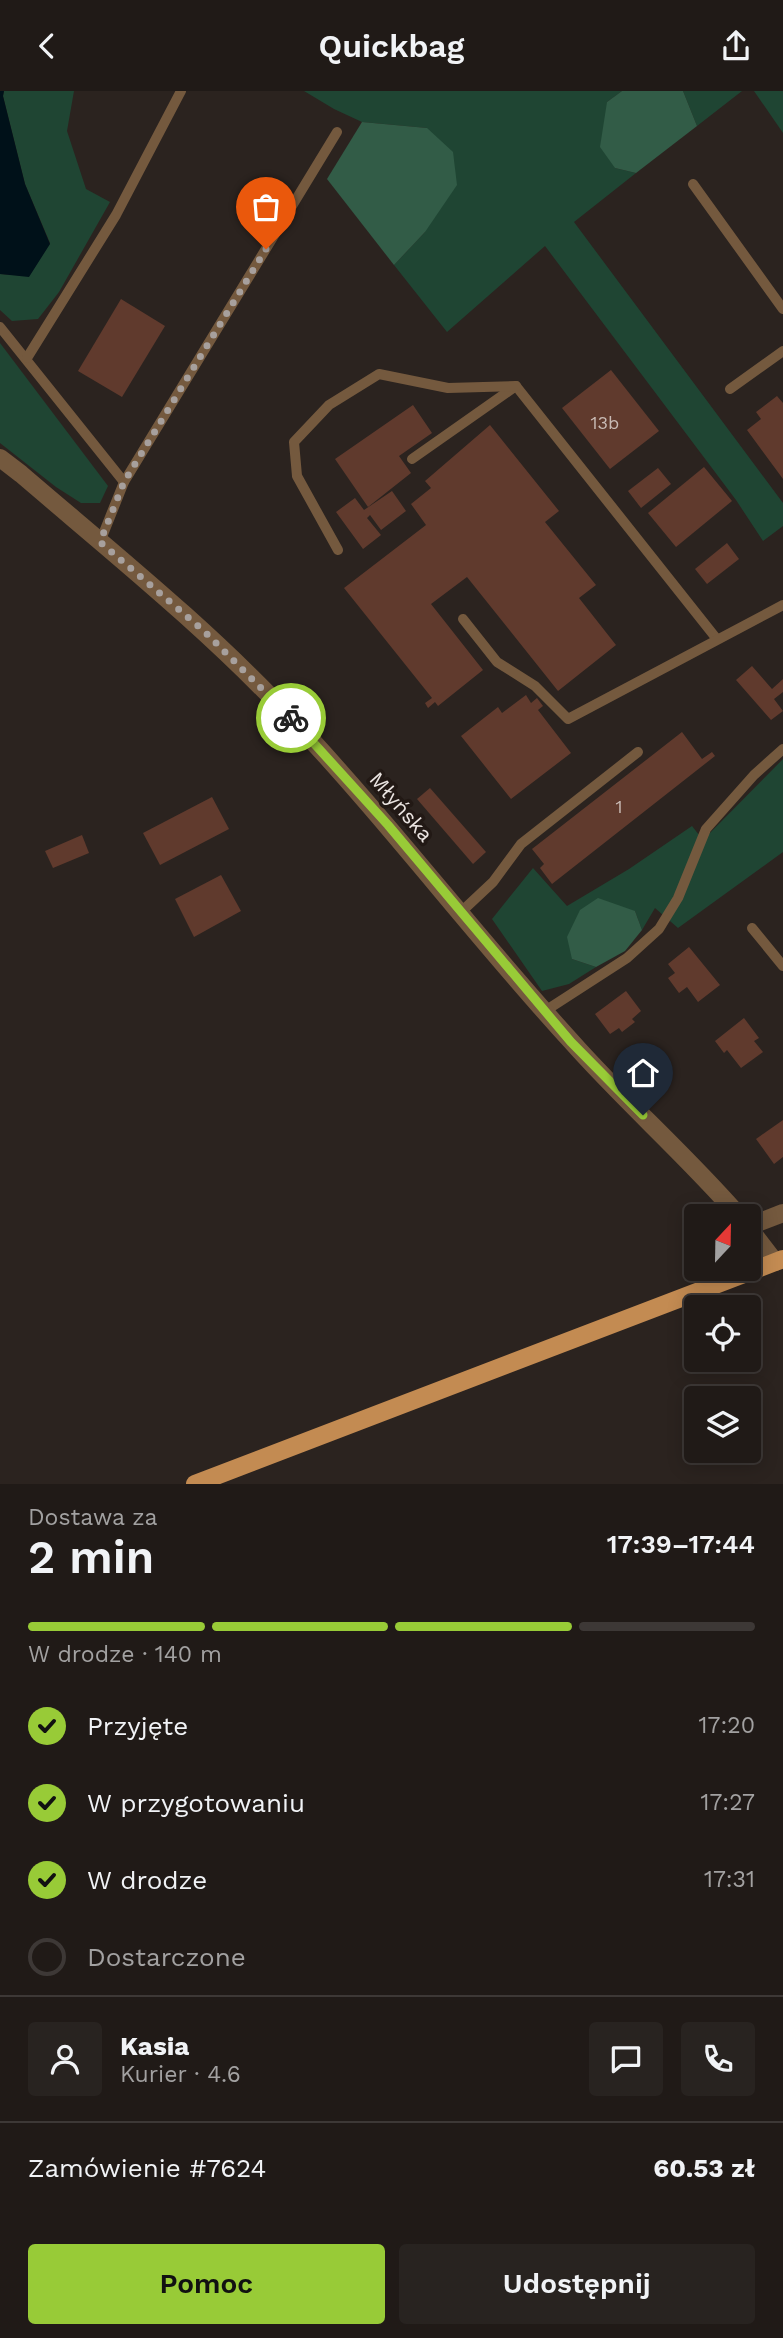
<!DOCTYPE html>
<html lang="pl">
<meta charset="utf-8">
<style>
body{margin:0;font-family:"Work Sans",sans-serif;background:#282320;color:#f1f3f6;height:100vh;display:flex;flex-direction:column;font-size:26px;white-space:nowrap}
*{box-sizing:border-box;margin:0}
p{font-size:23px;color:#a2a1a1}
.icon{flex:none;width:38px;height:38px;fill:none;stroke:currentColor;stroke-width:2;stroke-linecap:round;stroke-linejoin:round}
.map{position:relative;height:1393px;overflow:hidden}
.side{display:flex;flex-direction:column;background:#201a17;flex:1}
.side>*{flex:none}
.needle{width:46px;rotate:22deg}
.buttons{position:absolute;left:684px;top:1113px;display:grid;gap:14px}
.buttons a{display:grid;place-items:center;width:77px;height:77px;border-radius:7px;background:#201a17;box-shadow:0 4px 18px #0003,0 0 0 2px #3d3836;font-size:35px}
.pin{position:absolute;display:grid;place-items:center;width:60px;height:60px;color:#fff;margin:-72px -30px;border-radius:50% 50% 50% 0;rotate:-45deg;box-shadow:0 0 7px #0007}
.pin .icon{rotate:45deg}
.courier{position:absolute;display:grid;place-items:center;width:70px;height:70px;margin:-35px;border:5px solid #98cb37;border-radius:50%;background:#fff;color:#222;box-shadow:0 2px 9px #0007}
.overview em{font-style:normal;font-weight:600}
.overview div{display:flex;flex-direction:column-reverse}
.overview{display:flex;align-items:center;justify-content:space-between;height:119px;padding:0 28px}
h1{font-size:46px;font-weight:600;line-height:52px}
.bar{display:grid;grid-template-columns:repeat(4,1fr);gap:10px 7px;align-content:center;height:84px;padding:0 28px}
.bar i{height:9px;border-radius:5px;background:#3d3836}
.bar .on{background:#98cb37}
.bar p{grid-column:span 4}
.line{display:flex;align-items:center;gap:18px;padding:0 28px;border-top:2px solid #3d3836}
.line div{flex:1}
.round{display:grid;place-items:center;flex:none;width:74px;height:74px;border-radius:7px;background:#282320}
ol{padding:0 28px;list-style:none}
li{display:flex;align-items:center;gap:21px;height:77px}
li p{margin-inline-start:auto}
li .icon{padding:7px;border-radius:50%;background:#98cb37;color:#111;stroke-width:4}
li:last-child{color:#a2a1a1}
li i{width:38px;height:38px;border:4px solid #3d3836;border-radius:50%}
.button{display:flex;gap:14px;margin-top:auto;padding:14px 28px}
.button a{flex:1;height:80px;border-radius:7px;background:#98cb37;color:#111;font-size:28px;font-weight:600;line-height:80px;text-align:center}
.button a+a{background:#282320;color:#f1f3f6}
header{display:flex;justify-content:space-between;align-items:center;height:91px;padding:0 28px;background:#201a17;font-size:32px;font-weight:600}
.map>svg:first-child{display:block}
.green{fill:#1f4533}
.forest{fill:#325c47}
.water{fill:#001119}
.building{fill:#603a2d}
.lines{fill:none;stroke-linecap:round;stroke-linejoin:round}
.lane{stroke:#74593e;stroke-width:10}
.street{stroke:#74593e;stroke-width:18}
.primary{stroke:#c38b52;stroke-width:18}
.done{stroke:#a7a09d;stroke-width:7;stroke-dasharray:0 12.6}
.route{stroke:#98cb37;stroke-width:9}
.labels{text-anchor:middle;stroke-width:7;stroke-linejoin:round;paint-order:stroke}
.number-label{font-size:18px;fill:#c8bab4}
.street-label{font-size:21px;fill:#eae4e1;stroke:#221915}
</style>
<header><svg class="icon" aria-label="back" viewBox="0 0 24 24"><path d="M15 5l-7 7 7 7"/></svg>Quickbag<svg class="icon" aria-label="share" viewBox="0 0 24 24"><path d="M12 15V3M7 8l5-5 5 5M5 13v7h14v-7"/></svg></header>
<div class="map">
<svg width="783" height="1393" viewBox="0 0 783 1393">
<rect width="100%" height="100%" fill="#2b231f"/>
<g class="green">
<path d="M 4,0 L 74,0 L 67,40 L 86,98 L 110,111 L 59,201 L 38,228 L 12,230 L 0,219 L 0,183 L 29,185 L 50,152 L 25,93 L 3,5 Z"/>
<path d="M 304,0 L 622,0 L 607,11 L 615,77 L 636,82 L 574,131 L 783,412 L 783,435 L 763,450 L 736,409 L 545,155 L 447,241 L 394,174 L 425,141 L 427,37 L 362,31 L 334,18 Z"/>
<path d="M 683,0 L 742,0 L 697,35 Z"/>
<path d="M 754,0 L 783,0 L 783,42 Z"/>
<path d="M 0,252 L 108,395 L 100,412 L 81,412 L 56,396 L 0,352 Z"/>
<path d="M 783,668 L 783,761 L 678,837 L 655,817 L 642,839 L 635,820 L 572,868 L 596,876 L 569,893 L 542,900 L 492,828 L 533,777 L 567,815 L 629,778 L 692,735 L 703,749 Z"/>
</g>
<g class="forest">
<path d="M 622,0 L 683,0 L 697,35 L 636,82 L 615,77 L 600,56 L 607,11 Z"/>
<path d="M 362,31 L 427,37 L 453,61 L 457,94 L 425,141 L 394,174 L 327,88 Z"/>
<path d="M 598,807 L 635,820 L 642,839 L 625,860 L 596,876 L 572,868 L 567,846 L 580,819 Z"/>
</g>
<path class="water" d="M 0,0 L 4,0 L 3,5 L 25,93 L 50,153 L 29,186 L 0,183 Z"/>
<g class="building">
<path d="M 121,208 L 165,235 L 122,306 L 78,280 Z"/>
<path d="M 611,279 L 659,340 L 610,378 L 562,317 Z"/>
<path d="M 777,305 L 783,312 L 783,388 L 747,339 L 761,328 L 756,321 Z"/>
<path d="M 413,314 L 432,342 L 399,365 L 411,382 L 368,416 L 335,368 Z"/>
<path d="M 490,334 L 559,420 L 545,431 L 596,494 L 579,507 L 616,554 L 558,600 L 467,486 L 431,513 L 483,579 L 438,615 L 435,611 L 428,617 L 425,612 L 432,607 L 344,497 L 426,434 L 411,413 L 431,397 L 425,390 Z"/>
<path d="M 704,376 L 732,410 L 676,456 L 648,422 Z"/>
<path d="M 658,377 L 671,393 L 641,417 L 628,400 Z"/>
<path d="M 392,400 L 406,420 L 381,439 L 370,424 L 367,427 L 381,444 L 363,458 L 336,421 L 355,407 L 364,419 Z"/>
<path d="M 727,452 L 739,468 L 707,493 L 695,478 Z"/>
<path d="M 752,575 L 772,598 L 783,588 L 783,601 L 774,608 L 783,620 L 771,629 L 736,589 Z"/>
<path d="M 526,604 L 531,612 L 537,607 L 543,615 L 538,619 L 571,662 L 511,708 L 461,645 L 498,616 L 502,622 Z"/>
<path d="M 682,641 L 702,668 L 712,661 L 715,665 L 552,793 L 540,777 L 544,773 L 532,758 Z"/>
<path d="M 430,697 L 486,761 L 473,773 L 417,708 Z"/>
<path d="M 212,706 L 229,738 L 160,774 L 143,742 Z"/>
<path d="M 82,744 L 89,762 L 53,777 L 45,760 Z"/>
<path d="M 221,784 L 241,820 L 194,846 L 175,808 Z"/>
<path d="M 689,856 L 720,894 L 698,911 L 687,896 L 679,902 L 668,887 L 675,882 L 668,873 Z"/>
<path d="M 626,900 L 641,920 L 632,928 L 635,931 L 622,941 L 619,937 L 610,943 L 595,923 Z"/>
<path d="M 744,927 L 759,947 L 754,950 L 763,961 L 741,977 L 727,959 L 724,962 L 715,950 Z"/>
<path d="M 783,1029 L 783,1066 L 774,1073 L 756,1048 Z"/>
</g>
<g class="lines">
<g class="lane">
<path d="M 693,93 L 783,218"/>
<path d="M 0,236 L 124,391"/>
<path d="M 27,267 L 116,124 L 181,0"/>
<path d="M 730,298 L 783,260"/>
<path d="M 412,368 L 516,295 L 716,547"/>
<path d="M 100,451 L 124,391 L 337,41"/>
<path d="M 338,459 L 297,385 L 294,351 L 329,314 L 379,283 L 448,297 L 516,295"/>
<path d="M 463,528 L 497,571 L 535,595 L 568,628 L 783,514"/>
<path d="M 461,821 L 493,791 L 521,753 L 638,661"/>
<path d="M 752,837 L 783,875"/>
<path d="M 545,920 L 627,867 L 659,838 L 678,807 L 706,738 L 754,684 L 783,658"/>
</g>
<g class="street">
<path d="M 0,367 L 21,383 C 113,462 208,538 291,627 C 389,731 475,845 571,950 C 625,1011 686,1064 739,1125"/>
<path d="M 749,1135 L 783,1122"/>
<path d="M 749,1137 L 775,1171"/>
</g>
<path class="primary" d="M 195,1393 L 783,1168"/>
</g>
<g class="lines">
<path class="done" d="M 266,158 L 124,391 L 100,451 L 204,540 L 291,627"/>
<path class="route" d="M 291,627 L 388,734 L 571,951 L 643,1024"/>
</g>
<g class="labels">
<g class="number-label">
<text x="605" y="338">13b</text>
<text x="619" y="722">1</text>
</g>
<g class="street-label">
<text transform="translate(401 716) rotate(49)" y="7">Młyńska</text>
</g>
</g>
</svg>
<div class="buttons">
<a><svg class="needle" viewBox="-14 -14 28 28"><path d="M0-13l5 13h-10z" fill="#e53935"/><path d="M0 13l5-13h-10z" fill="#a2a1a1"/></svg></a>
<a><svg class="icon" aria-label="locate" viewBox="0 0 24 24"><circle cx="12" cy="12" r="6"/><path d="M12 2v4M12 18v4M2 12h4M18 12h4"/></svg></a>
<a><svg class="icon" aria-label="layers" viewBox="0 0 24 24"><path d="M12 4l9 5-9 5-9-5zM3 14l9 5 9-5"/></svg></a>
</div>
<div class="pin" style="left:266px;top:158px;background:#ea580c"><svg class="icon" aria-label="bag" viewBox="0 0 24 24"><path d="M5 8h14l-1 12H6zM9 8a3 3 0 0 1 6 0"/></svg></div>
<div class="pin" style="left:643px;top:1024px;background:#1f2937"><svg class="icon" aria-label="home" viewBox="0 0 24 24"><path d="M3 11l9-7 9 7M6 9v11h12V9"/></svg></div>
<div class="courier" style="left:291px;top:627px"><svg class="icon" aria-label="bike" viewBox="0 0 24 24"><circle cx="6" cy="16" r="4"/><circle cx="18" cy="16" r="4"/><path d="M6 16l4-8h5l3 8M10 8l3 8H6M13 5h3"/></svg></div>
</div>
<section class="side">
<div class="overview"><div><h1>2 min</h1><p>Dostawa za</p></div><em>17:39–17:44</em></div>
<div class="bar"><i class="on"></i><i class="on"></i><i class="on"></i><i></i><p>W drodze · 140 m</p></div>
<ol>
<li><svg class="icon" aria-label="check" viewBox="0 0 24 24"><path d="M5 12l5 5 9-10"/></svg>Przyjęte<p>17:20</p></li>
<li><svg class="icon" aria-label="check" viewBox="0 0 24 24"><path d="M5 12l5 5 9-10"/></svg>W przygotowaniu<p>17:27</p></li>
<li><svg class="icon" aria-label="check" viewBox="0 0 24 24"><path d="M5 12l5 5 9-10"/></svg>W drodze<p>17:31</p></li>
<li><i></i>Dostarczone</li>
</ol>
<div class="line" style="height:126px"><a class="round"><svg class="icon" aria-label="person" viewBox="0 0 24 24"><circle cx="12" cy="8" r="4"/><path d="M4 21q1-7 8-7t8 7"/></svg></a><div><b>Kasia</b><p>Kurier · 4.6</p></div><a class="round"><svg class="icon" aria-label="chat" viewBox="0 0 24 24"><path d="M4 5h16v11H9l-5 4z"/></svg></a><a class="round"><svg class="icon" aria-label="phone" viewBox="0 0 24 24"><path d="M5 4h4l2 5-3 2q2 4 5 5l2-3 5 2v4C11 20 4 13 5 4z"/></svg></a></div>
<div class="line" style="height:91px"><div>Zamówienie #7624</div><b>60.53 zł</b></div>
<div class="button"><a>Pomoc</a><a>Udostępnij</a></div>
</section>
